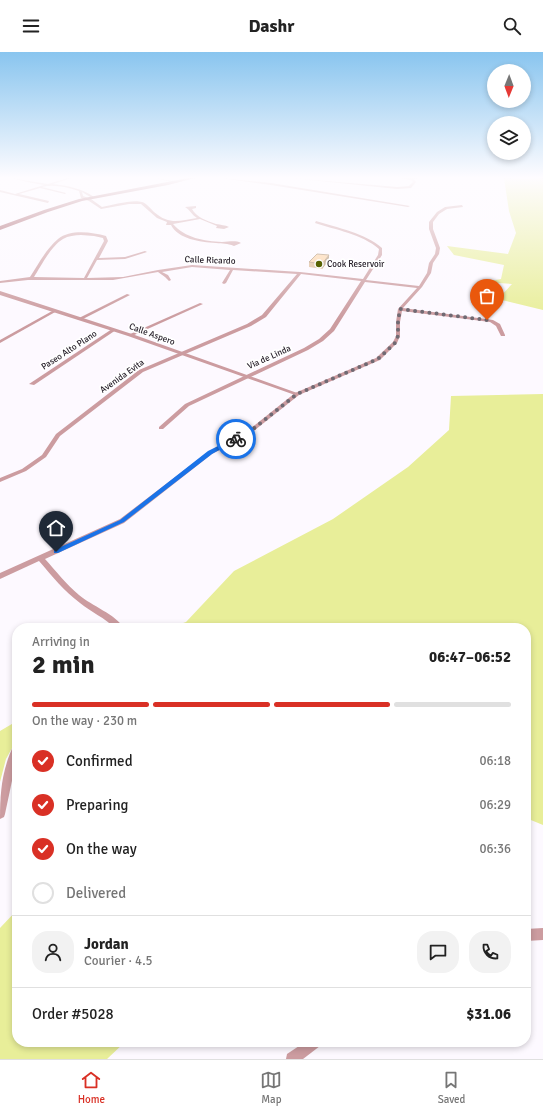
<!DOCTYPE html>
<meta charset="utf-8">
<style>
body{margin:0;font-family:Signika,sans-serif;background:#f2f2f2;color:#222;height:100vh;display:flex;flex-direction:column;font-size:15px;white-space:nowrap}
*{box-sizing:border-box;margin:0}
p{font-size:13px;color:#767676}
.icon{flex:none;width:22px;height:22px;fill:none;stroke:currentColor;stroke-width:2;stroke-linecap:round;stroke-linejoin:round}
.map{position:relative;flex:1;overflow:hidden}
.side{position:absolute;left:12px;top:571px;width:519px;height:424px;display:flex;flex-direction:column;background:#fff;border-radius:16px;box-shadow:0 2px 6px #0003}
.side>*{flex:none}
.needle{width:26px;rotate:181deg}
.buttons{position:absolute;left:487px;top:12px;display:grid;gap:8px}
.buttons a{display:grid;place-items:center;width:44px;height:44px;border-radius:50%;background:#fff;box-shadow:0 2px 6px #0003;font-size:20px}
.pin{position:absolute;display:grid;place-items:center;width:34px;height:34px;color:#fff;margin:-41px -17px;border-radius:50% 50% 50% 0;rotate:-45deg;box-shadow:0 0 4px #0007}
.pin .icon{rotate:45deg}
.courier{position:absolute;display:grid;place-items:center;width:40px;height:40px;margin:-20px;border:3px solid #1a73e8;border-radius:50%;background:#fff;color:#222;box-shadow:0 1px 5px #0007}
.overview em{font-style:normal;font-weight:800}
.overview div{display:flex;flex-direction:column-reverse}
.overview{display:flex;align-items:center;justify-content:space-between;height:68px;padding:0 20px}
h1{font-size:26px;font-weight:800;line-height:30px}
.bar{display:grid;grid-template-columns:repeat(4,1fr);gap:6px 4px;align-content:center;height:48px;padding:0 20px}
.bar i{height:5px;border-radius:3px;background:#e0e0e0}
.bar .active{background:#d93025}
.bar p{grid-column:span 4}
.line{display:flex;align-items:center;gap:10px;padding:0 20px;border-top:1px solid #e0e0e0}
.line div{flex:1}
.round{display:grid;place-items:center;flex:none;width:42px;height:42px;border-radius:16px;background:#f2f2f2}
ol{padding:0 20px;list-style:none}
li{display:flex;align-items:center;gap:12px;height:44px}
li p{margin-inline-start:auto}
li .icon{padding:4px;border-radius:50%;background:#d93025;color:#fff;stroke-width:4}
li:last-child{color:#767676}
li i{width:22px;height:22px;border:2px solid #e0e0e0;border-radius:50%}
header{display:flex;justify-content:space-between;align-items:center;height:52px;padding:0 20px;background:#fff;font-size:18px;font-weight:800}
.menu{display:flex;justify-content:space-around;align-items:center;height:56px;border-top:1px solid #e0e0e0;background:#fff;font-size:11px;color:#767676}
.menu a{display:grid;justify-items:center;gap:2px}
.menu .active{color:#d93025}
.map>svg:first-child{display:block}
.green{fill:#e8ee99}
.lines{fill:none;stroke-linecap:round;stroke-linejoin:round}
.minor{fill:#cc9ca0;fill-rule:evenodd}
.tertiary{fill:#cc9ca0;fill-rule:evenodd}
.primary{fill:#9c4a56;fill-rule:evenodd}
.wall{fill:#dab58d}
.shaded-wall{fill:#b19473}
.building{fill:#fdd3a4;stroke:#b19473}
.route{fill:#1a73e8}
.done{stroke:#706a73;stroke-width:4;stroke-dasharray:0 7.2}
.poi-dot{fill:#576203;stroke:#fff;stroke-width:1.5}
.labels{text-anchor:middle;stroke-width:3.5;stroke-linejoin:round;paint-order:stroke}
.far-street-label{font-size:9px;fill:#241d27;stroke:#fff}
.far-poi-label{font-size:9px;fill:#241d27;stroke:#fff;text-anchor:start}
</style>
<header><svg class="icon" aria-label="menu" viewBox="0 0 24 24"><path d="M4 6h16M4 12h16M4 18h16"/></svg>Dashr<svg class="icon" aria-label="search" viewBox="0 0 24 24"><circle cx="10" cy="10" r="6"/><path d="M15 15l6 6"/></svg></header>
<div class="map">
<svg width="543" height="1007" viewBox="0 0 543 1007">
<rect width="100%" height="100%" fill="#fdf9ff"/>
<g class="green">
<path d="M 504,126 L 526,127 L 543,126 L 543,258 L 498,247 L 512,232 L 483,230 L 501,227 L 504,213 L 454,203 L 447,194 L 508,202 L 516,181 L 509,159 Z"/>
<path d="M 543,342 L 543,773 L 526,766 L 526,576 L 169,576 L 186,570 L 234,519 L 333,467 L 408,415 L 449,378 L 451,344 Z"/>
<path d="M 17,669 L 17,687 L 6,707 L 0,730 L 0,679 Z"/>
<path d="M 17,858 L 17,990 L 125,990 L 107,1007 L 0,1007 L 0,876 Z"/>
</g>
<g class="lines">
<g class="minor">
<path d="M 11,126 L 48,132 L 68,126 L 71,126 L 53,132 C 67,134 82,136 94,145 L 92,146 L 82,140 L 83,144 L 91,147 L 102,155 C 112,153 133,147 142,150 C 146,151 151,157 154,160 C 169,173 179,169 197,166 C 192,163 190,158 185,155 L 196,154 L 196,156 L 192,157 C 196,165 207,169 216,172 C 221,173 225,173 229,175 L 224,177 L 216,176 L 217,174 L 200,167 L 173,172 C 185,186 204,189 222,190 C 229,190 235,188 241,191 L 234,194 C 227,191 223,192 216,191 C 200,190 178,187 171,173 L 166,173 L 167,170 L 157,166 L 141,152 L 129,152 L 101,157 L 89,149 L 81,146 L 79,139 C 67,135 54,132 42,135 L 66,141 L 65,142 L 40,136 L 19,142 L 49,149 L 48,151 L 0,140 L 0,138 L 15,142 L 44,133 L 27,130 Z"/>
<path d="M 155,126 L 178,130 L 177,131 Z"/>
<path d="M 220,126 L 271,131 L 410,154 L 408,155 L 271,133 Z"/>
<path d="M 291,126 L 397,135 L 409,134 L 413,130 L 411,128 L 401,126 L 418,126 L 414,127 L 416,130 L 411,136 L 397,137 Z"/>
<path d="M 462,153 L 463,155 L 447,157 L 439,162 L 433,170 L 433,177 L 440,196 L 439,202 L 433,211 L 431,221 L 422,235 L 403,256 L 493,268 L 500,272 L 505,283 L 505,284 L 501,284 L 496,274 L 490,270 L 402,259 L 400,270 L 400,284 L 397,291 L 380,308 L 299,343 L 250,382 L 212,402 L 124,471 L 45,507 C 56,519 66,532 79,543 C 92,554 115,562 124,576 L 115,576 C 105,566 91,560 80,551 C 64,539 52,524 39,509 L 0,527 L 0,521 L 120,467 L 208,400 L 246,380 L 295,341 L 376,306 L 393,290 L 396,284 L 396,270 L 398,257 L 417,236 L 365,230 L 334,279 L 323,289 L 308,298 L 189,354 L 163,377 L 159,377 L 159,375 L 185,352 L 304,296 L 319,287 L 330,277 L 361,229 L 301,222 L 266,265 L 251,274 L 143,320 L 60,384 L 46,405 L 26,419 L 0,430 L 0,426 L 22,417 L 42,403 L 56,382 L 139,318 L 247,272 L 262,263 L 297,222 L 233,218 L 226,231 L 224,232 L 222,231 L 230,218 L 192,215 L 162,220 L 168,223 L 171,228 L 169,229 L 165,225 L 158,220 L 113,228 L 28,228 L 0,231 L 0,229 L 30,225 C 38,213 46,197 58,187 C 70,177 92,180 106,184 L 108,189 L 99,206 L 125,205 L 145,199 L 147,200 L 125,207 L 97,208 L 87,226 L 123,225 L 158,218 L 192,213 L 300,220 L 363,227 L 378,203 L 379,197 C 362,182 336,178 315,171 L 316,169 C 338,176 365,181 382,196 L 382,203 L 366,228 L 419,234 L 427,221 L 429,211 L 435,202 L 436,196 L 429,177 L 429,170 L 437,160 L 445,155 ZM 81,183 L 94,184 L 103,186 L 104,189 L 84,226 L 34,225 C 41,214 51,194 63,187 C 68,184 75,183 81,183 Z"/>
<path d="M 127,242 L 130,243 L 81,268 L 77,267 Z"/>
<path d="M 200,251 L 203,252 L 132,284 L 128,283 Z"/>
<path d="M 54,258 L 57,259 L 0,291 L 0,288 Z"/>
<path d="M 112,277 L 116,278 L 34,333 L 29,332 Z"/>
<path d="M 17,691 L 17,705 L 5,762 L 4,765 L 0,767 C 0,739 2,718 14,692 Z"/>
<path d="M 543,876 L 543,888 L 526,889 L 526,877 Z"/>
<path d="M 305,990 L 322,990 L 320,994 L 303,1007 L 286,1007 L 287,1002 Z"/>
</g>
<path class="tertiary" d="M 0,239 L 132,282 L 300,342 L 299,343 L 295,343 L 128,284 L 0,243 Z"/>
<path class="primary" d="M 188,126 L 195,126 L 168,133 L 82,149 L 48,160 L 0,178 L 0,174 L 44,158 L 79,147 Z"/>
</g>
<path class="wall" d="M 329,208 L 322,217 L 309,215 L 309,210 Z"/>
<path class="shaded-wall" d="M 329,203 L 329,208 L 322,217 L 322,212 Z"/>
<path class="building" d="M 317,202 L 329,203 L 322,212 L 309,210 Z"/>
<linearGradient id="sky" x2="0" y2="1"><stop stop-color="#89c5ef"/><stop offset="0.47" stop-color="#fefcff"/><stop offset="1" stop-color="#fefcff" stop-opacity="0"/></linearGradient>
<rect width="543" height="267" fill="url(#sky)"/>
<path class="route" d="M 234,386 L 239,387 L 212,402 L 124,470 L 58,501 L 54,501 L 54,498 L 120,468 L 208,399 Z"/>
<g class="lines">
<path class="done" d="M 236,387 L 248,381 L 297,342 L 378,307 L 395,291 L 398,284 L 398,270 L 400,257 L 487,268"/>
</g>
<circle class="poi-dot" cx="319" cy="212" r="4"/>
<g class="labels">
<g class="far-street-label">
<text transform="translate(210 208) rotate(2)" y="3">Calle Ricardo</text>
<text transform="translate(152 282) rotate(20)" y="3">Calle Aspero</text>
<text transform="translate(69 298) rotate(-33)" y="3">Paseo Alto Plano</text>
<text transform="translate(269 305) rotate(-24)" y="3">Via de Linda</text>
<text transform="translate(122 324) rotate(-35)" y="3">Avenida Evita</text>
</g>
<g class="far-poi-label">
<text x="327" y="215">Cook Reservoir</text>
</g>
</g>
</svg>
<div class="buttons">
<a><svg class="needle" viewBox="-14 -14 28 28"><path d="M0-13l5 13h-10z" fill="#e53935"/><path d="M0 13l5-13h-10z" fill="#767676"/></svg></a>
<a><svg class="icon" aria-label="layers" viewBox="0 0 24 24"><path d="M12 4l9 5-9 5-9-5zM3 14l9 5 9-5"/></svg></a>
</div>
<div class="pin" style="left:487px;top:268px;background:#ea580c"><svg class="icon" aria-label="bag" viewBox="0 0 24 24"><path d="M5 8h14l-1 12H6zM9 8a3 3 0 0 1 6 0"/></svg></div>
<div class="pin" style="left:56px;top:500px;background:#1f2937"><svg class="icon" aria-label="home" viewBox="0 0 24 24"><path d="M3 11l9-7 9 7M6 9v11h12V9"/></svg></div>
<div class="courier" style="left:236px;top:387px"><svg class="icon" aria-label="bike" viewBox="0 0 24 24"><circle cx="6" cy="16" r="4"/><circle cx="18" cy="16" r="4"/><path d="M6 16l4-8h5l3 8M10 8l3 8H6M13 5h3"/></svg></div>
<section class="side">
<div class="overview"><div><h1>2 min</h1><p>Arriving in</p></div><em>06:47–06:52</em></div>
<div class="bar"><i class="active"></i><i class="active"></i><i class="active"></i><i></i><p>On the way · 230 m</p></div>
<ol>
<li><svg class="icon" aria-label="check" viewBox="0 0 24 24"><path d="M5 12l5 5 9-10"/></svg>Confirmed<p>06:18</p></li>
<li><svg class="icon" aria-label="check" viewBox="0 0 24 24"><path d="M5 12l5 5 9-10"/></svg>Preparing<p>06:29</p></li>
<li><svg class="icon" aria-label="check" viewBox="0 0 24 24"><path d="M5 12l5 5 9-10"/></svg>On the way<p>06:36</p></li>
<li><i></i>Delivered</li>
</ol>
<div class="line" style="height:72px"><a class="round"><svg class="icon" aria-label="person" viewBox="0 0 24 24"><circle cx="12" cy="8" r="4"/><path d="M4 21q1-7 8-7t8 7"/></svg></a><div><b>Jordan</b><p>Courier · 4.5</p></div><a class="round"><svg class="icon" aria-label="chat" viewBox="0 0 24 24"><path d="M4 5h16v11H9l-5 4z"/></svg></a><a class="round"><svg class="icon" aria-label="phone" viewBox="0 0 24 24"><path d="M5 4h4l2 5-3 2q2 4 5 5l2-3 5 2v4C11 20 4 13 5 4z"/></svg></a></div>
<div class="line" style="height:52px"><div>Order #5028</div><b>$31.06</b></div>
</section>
</div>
<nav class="menu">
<a class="active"><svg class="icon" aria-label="home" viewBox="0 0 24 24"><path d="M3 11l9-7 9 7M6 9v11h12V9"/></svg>Home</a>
<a><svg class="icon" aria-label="map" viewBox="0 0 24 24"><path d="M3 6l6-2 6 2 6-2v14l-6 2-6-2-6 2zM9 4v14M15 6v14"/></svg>Map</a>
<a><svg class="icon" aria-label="saved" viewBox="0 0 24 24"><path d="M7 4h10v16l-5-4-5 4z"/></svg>Saved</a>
</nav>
